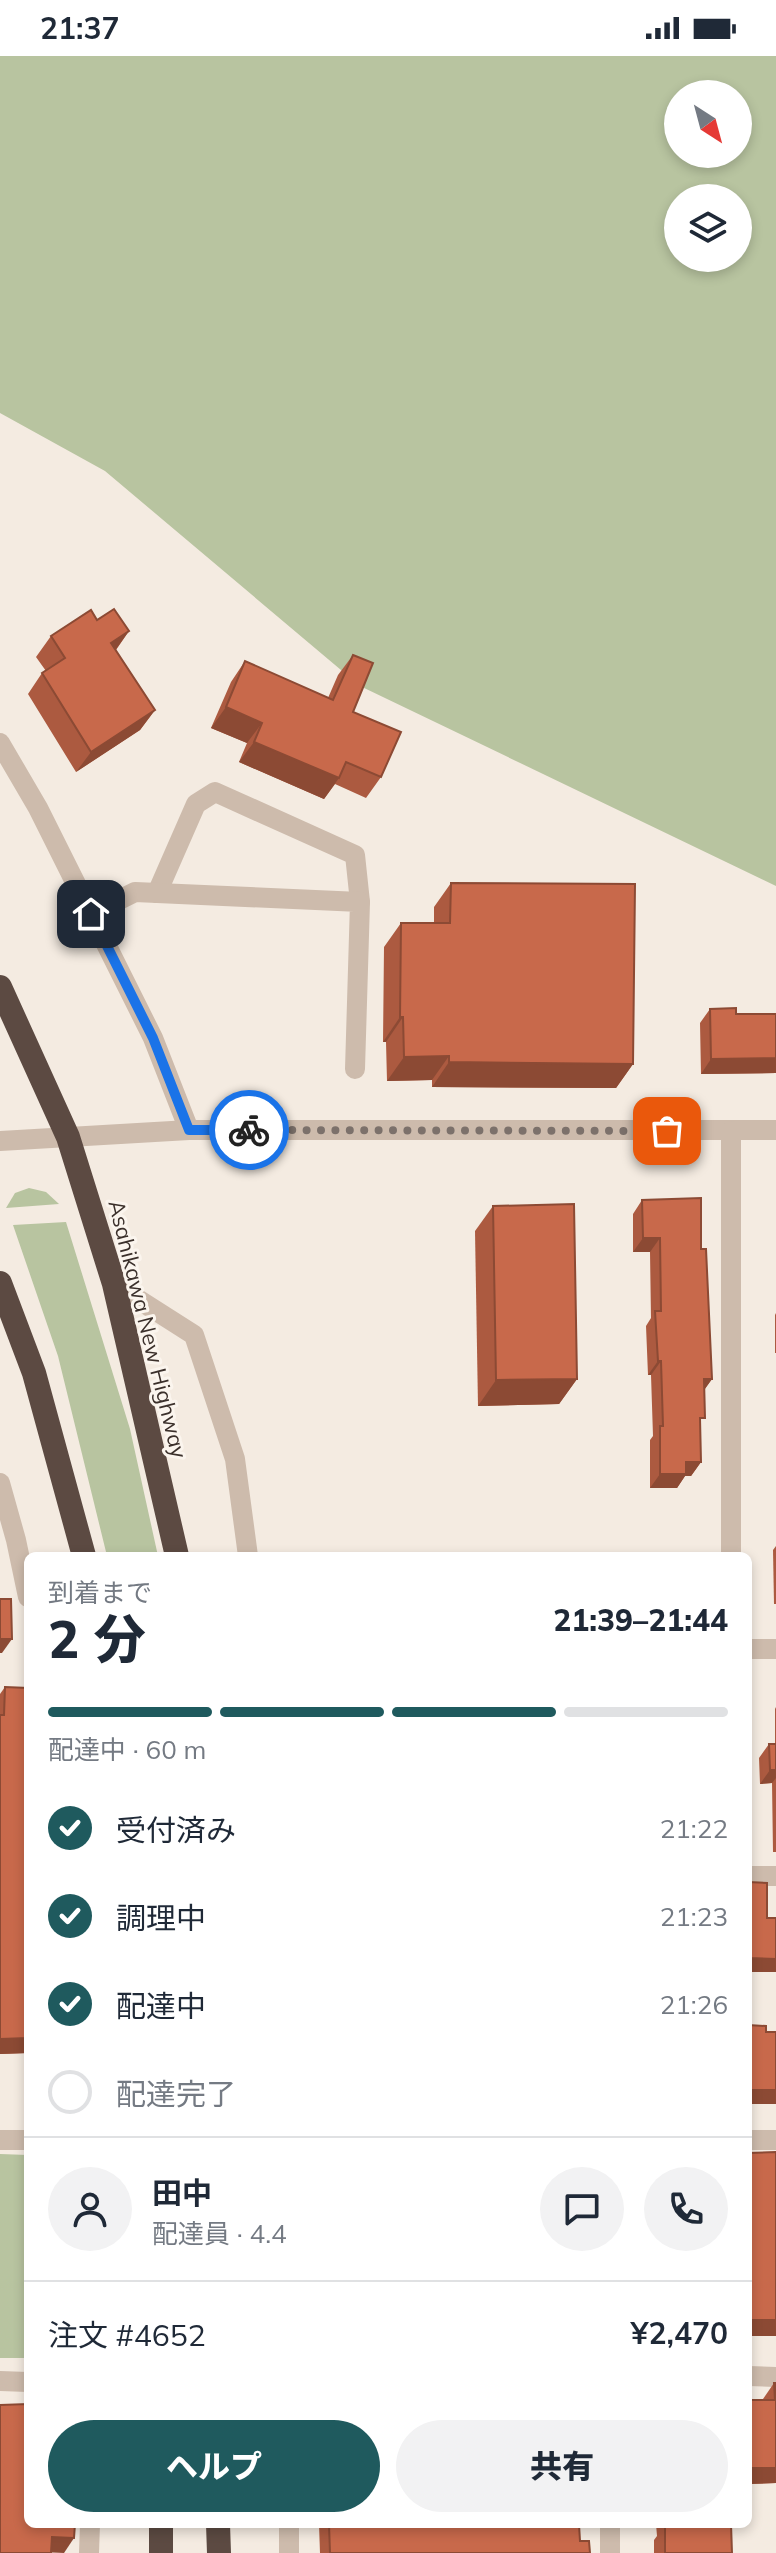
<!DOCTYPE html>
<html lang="ja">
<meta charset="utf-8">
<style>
body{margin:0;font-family:Mulish,"Noto Sans JP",sans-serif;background:#f2f2f3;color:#1f2937;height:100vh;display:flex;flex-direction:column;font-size:30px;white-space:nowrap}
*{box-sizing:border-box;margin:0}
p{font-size:26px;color:#747a83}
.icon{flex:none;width:44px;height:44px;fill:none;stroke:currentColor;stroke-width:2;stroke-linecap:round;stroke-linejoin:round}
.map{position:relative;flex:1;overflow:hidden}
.drawer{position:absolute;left:24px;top:1496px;width:728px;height:976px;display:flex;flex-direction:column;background:#fff;border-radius:12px;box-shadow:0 4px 12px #0003}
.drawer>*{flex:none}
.needle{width:52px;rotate:144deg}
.tools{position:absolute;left:664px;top:24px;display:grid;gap:16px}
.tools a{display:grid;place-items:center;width:88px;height:88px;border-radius:50%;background:#fff;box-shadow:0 4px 12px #0003;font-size:40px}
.pin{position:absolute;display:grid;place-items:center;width:68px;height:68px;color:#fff;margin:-34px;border-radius:16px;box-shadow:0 4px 12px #0006}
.courier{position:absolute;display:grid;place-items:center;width:80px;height:80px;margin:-40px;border:6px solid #1a73e8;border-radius:50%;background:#fff;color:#222;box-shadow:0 2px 10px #0007}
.overview em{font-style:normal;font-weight:800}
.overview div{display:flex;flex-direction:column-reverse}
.overview{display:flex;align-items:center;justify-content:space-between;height:136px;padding:0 24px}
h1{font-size:52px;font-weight:800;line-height:60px}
.bar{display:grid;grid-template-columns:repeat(4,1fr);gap:12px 8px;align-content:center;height:96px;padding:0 24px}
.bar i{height:10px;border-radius:6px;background:#e0e1e3}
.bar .selected{background:#1f5a5e}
.bar p{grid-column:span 4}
.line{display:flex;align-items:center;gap:20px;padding:0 24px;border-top:2px solid #e0e1e3}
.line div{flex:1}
.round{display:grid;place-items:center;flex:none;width:84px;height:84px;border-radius:42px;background:#f2f2f3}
ol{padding:0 24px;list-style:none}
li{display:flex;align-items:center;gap:24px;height:88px}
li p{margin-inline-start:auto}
li .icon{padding:8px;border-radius:50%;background:#1f5a5e;color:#fff;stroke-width:4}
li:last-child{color:#747a83}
li i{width:44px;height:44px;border:4px solid #e0e1e3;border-radius:50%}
.primary-button{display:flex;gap:16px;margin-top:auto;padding:16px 24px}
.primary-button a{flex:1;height:92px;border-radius:48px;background:#1f5a5e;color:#fff;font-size:32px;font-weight:800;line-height:92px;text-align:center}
.primary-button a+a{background:#f2f2f3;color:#1f2937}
.status{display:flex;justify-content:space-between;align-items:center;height:56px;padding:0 40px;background:#fff;direction:ltr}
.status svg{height:22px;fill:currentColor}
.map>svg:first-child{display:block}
.green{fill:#b8c4a0;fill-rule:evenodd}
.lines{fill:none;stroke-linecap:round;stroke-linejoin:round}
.minor{stroke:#cdbbac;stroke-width:20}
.highway{stroke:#5c4a42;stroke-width:24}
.wall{fill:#ac5a40}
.shaded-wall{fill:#8c4a34}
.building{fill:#c8694b;stroke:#8c4a34;stroke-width:2}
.done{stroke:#7c716b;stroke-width:8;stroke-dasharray:0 14.4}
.route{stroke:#1a73e8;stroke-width:10}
.labels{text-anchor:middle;stroke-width:6;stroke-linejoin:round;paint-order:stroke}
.street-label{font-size:22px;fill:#3b302b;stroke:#fbf5ee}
</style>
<div class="status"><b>21:37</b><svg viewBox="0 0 49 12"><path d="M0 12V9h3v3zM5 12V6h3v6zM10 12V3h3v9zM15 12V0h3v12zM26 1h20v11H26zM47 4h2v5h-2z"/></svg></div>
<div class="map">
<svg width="776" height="2497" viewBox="0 0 776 2497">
<rect width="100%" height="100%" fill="#f4ebe1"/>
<g class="green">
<path d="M 0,0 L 776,0 L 776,830 L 360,630 L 105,415 L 0,357 ZM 678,38 L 738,38 L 738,98 L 678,98 ZM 678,142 L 738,142 L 738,202 L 678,202 Z"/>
<path d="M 29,1132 L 46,1136 L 59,1148 L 6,1152 L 15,1137 Z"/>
<path d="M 66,1166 L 130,1373 L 158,1500 L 107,1500 L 58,1300 L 13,1169 Z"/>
<path d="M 0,2098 L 28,2099 L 28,2302 L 0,2302 Z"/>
</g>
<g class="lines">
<g class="minor">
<path d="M 0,687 L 38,752 L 153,982 L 189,1074"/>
<path d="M 157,837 L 196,748 L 215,736 L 355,799 L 360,846"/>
<path d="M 91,858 L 135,836 L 360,846 L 355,1013"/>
<path d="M 0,1085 L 189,1074 L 776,1074"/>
<path d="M 114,1228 L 194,1279 L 235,1403 L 248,1500"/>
<path d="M 0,1427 L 16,1484 L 28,1541"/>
<path d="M 731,1500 L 731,1075"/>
<path d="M 748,1593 L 776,1593"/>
<path d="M 748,1820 L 776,1820"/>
<path d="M 0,2084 L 28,2084"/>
<path d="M 748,2084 L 776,2084"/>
<path d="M 748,2320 L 776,2321"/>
<path d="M 0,2325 L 28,2326"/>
<path d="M 89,2497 L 90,2468"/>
<path d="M 289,2497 L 289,2468"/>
<path d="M 610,2497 L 610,2468"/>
</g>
<g class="highway">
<path d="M 0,931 L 68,1081 L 114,1228 L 177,1500"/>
<path d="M 0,1227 L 34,1317 L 84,1500"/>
<path d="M 218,2468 L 219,2497"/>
<path d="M 161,2497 L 161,2468"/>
</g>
</g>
<g class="wall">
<path d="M 97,564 L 129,575 L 116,594 L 155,654 L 140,674 L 76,716 L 28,638 L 42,617 L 46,615 L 36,601 L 51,580 Z"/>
<path d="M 353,599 L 353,656 L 381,721 L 366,742 L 335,728 L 324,743 L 239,706 L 247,687 L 211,672 L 231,626 L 245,605 L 328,642 L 338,619 Z"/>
<path d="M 451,827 L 633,1008 L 616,1032 L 432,1031 L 432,1024 L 387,1025 L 386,986 L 383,986 L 384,891 L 401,867 L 434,867 L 434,851 Z"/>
<path d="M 710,953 L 736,958 L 776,958 L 776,1017 L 701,1018 L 700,967 Z"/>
<path d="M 642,1144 L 701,1193 L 712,1323 L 704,1334 L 700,1369 L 701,1406 L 691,1420 L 685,1420 L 677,1432 L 650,1432 L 650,1384 L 653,1380 L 651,1319 L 648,1319 L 646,1270 L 651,1262 L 650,1196 L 633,1196 L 633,1158 Z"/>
<path d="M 493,1150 L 577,1323 L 559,1348 L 478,1350 L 475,1175 Z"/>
<path d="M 776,1257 L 776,1297 L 775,1297 L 775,1259 Z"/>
<path d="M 776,1490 L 776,1548 L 774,1548 L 773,1494 Z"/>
<path d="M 5,1631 L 28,1632 L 28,1813 L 27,1815 L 28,1997 L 0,1998 L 0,1638 Z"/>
<path d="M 776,1651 L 776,1796 L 773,1796 L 772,1727 L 760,1728 L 759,1702 L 769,1688 L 775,1688 L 775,1653 Z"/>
<path d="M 774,2327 L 776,2327 L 776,2427 L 748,2428 L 763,2343 Z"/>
<path d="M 319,2468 L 579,2468 L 580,2485 L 590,2497 L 320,2497 Z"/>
<path d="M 656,2468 L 731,2468 L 732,2497 L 654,2497 L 654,2484 L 657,2480 Z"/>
</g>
<g class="shaded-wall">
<path d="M 129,575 L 114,596 L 111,587 Z"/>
<path d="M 226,651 L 262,667 L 247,687 L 211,672 Z"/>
<path d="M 155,654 L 140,674 L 76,716 L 91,696 Z"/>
<path d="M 254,686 L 339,722 L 324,743 L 239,706 Z"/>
<path d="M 400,961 L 403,961 L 386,986 L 383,986 Z"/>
<path d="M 449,1000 L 432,1024 L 387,1025 L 404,1001 Z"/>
<path d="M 776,1002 L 776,1017 L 701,1018 L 711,1003 Z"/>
<path d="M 449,1006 L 633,1008 L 616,1032 L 432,1031 Z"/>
<path d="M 643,1182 L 660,1182 L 650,1196 L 633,1196 Z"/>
<path d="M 658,1305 L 661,1305 L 651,1319 L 648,1319 Z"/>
<path d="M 577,1323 L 559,1348 L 478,1350 L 496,1324 Z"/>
<path d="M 704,1323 L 712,1323 L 702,1337 Z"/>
<path d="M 686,1406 L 701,1406 L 691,1420 L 685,1420 L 677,1432 L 650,1432 L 660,1418 Z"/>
<path d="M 0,1583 L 12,1583 L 2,1597 L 0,1597 Z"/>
<path d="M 770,1714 L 776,1714 L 776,1722 L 772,1727 L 760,1728 Z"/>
<path d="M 748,1902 L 776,1903 L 776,1916 L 748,1916 Z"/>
<path d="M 28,1982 L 28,1997 L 0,1998 L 0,1983 Z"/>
<rect x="748" y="2034" width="28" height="14"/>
<rect x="748" y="2264" width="28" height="16"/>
<path d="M 748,2412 L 776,2412 L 776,2427 L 748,2428 Z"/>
<path d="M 52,2481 L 74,2482 L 64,2497 L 41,2496 Z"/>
</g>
<g class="building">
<path d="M 114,553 L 129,575 L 111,587 L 155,654 L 91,696 L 42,617 L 65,602 L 51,580 L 91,554 L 97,564 Z"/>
<path d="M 353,599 L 373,607 L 353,656 L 401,676 L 381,721 L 346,706 L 339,722 L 254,686 L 262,667 L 226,651 L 245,605 L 333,644 Z"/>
<path d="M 451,827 L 635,828 L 633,1008 L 449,1006 L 449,1000 L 404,1001 L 403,961 L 400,961 L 401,867 L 450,867 Z"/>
<path d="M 736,952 L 736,958 L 776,958 L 776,1002 L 711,1003 L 710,953 Z"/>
<path d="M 701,1142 L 701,1193 L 706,1193 L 712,1323 L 704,1323 L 705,1362 L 700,1362 L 701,1406 L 686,1406 L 686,1418 L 660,1418 L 660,1370 L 663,1370 L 661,1305 L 658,1305 L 655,1255 L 661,1255 L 660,1182 L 643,1182 L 642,1144 Z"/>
<path d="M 574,1148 L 577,1323 L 496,1324 L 493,1150 Z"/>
<path d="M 0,1543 L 11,1543 L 12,1583 L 0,1583 Z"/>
<path d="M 5,1631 L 28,1632 L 28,1807 L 27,1807 L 28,1982 L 0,1983 L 0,1659 L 4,1659 Z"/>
<path d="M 769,1688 L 776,1688 L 776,1714 L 770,1714 Z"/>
<path d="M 748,1826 L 767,1827 L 767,1862 L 776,1862 L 776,1903 L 748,1902 Z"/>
<path d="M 748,1969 L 766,1970 L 766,1976 L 776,1976 L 776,2034 L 748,2034 Z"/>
<path d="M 776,2096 L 776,2264 L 748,2264 L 748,2097 Z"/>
<path d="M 774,2327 L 776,2327 L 776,2412 L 748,2412 L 748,2344 L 775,2344 Z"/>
<path d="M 28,2348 L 28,2468 L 75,2468 L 74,2482 L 52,2481 L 51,2497 L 0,2497 L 0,2349 Z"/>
<path d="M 329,2468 L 579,2468 L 580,2485 L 589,2485 L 590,2497 L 330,2497 Z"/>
<path d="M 665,2468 L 731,2468 L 732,2497 L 665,2497 Z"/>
</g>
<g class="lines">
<path class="done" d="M 249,1074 L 667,1075"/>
<path class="route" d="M 91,858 L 153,982 L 189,1074 L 249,1074"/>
</g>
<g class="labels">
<g class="street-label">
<text transform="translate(148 1273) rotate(76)" y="8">Asahikawa New Highway</text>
</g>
</g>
</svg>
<div class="tools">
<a><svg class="needle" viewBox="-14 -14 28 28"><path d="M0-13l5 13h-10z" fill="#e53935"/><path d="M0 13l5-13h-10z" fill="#747a83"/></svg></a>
<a><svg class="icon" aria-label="layers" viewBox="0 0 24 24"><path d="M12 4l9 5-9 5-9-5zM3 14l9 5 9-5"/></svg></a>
</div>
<div class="pin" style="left:667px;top:1075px;background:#ea580c"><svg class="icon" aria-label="bag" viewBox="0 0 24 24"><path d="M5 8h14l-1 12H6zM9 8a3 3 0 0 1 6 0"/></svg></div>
<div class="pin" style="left:91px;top:858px;background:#1f2937"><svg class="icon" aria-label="home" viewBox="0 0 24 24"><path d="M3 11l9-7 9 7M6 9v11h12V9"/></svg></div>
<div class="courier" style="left:249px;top:1074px"><svg class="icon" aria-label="bike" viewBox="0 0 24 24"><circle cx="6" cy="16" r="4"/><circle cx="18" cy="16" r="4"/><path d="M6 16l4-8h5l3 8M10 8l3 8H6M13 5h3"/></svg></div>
<section class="drawer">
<div class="overview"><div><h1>2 分</h1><p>到着まで</p></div><em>21:39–21:44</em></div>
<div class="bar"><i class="selected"></i><i class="selected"></i><i class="selected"></i><i></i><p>配達中 · 60 m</p></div>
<ol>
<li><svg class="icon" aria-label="check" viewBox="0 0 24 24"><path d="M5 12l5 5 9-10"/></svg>受付済み<p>21:22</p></li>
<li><svg class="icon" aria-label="check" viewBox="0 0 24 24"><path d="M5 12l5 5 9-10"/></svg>調理中<p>21:23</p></li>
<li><svg class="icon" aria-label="check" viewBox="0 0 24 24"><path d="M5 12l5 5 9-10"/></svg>配達中<p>21:26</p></li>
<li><i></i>配達完了</li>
</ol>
<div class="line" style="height:144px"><a class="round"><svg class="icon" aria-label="person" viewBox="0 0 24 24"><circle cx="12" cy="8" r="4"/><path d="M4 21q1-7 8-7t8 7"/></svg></a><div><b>田中</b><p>配達員 · 4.4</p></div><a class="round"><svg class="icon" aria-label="chat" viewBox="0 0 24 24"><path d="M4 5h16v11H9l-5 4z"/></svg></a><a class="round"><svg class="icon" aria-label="phone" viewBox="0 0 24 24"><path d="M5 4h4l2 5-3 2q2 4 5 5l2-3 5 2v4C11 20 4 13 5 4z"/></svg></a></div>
<div class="line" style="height:104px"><div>注文 #4652</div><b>¥2,470</b></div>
<div class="primary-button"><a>ヘルプ</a><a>共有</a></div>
</section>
</div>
